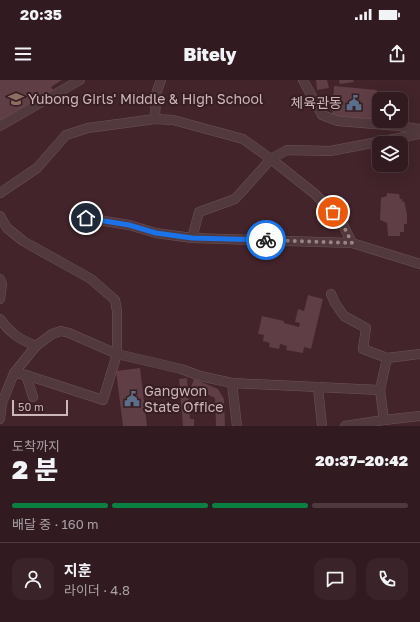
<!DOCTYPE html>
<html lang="ko">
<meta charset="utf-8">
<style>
body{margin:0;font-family:"Golos Text","Noto Sans KR",sans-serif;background:#3a2429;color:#f1f3f6;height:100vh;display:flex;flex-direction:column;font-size:15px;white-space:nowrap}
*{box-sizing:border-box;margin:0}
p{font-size:13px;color:#a8a1a5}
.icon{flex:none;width:22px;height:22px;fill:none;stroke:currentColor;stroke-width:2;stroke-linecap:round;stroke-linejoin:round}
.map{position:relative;height:346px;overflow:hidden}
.drawer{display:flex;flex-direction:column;background:#321b20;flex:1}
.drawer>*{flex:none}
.fabs{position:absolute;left:372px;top:12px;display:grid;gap:8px}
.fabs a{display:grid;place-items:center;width:36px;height:36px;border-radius:8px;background:#321b20;box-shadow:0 4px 16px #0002,0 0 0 1px #4d393e;font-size:20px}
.scale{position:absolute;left:12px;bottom:10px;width:56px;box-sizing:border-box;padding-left:4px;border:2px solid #ccb6b9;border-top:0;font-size:11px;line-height:14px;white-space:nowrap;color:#ccb6b9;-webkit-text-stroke:3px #371e22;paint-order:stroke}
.pin{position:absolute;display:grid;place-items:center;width:34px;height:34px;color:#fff;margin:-17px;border:2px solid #fff;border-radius:50%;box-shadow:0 1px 4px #0007}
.courier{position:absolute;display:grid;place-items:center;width:40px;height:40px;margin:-20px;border:3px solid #1a73e8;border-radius:50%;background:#fff;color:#222;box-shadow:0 1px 5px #0007}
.summary em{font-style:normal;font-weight:800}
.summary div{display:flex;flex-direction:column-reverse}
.summary{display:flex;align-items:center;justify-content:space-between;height:68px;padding:0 12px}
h1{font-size:26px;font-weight:800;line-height:30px}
.bar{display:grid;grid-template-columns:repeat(4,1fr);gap:6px 4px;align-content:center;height:48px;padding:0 12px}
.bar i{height:5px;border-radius:3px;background:#4d393e}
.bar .active{background:#0b8043}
.bar p{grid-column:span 4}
.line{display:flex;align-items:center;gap:10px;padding:0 12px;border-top:1px solid #4d393e}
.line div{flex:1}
.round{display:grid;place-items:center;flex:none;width:42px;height:42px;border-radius:12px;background:#3a2429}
.status{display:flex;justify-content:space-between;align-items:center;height:28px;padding:0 20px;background:#321b20;direction:ltr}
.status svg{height:11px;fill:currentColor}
header{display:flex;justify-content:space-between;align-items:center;height:52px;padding:0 12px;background:#321b20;font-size:18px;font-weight:800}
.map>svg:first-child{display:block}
.building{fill:#603e45}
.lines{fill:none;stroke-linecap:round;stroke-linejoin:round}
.street-casing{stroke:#6c5458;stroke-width:10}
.street{stroke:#51393d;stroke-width:9}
.done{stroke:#9c8387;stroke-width:4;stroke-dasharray:0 7.2}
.route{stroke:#1a73e8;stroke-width:5}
.labels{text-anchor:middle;stroke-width:4;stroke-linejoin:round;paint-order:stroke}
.poi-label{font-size:14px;fill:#ccb6b9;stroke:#371e22;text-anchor:start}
</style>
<div class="status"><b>20:35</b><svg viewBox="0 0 49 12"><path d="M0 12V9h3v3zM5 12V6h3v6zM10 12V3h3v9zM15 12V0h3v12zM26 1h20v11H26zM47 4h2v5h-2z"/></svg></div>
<header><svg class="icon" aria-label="menu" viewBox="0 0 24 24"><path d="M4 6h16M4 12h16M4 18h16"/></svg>Bitely<svg class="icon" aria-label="share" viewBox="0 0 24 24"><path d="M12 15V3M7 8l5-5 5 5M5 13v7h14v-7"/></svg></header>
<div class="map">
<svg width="420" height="346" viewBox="0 0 420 346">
<rect width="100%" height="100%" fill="#42242a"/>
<g class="building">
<path d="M 0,0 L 62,0 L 51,7 L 53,10 L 0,41 Z"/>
<path d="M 316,0 L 327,0 L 329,8 L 317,10 Z"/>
<path d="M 339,0 L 353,0 L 354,2 L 340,4 Z"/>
<path d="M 334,6 L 377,10 L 374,40 L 332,37 Z"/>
<path d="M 387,113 L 399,114 L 400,119 L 402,119 L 402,122 L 404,121 L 407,134 L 407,144 L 404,144 L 404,152 L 400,152 L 400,156 L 388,156 L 387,143 L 380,140 L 381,118 L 387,116 Z"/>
<path d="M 308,215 L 323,219 L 311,269 L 304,267 L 303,273 L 286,270 L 287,266 L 280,264 L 279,269 L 269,267 L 270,263 L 263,261 L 264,255 L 258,254 L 262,236 L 284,241 L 284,243 L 299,247 L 300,243 L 295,242 L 298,229 L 304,231 Z"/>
<path d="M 140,288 L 147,346 L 123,346 L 116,291 Z"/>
<path d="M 187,298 L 190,339 L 194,339 L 194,346 L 183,346 L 179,299 Z"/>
<path d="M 194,299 L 218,309 L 224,319 L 225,346 L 216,346 L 215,318 L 191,307 Z"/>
</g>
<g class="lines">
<defs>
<g id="street">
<path d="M 303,0 L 322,35 L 338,41 L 399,46 L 420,49"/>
<path d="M 155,39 L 156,14 L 161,0"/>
<path d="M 0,46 L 80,0"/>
<path d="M 0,113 L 37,88 L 66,55 L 88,48 L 155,39 L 173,40 L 243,59 L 271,79 L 315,114 L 341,141 L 352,163"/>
<path d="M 0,136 L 7,148 L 23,161 L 91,199 L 115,220 L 117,231 L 117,274 L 103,320 L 26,295 L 14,293"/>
<path d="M 86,138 L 129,145 L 156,153 L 192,158 L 352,163 L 420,184"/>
<path d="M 192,158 L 199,132 L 235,119 L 271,79 L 287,70 L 330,71 L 420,54"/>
<path d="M 0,199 L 2,204 L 0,219"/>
<path d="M 331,214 L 335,223 L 344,236 L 366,248 L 363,269 L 387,278"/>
<path d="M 0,239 C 11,254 19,259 36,266"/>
<path d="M 26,295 L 33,317"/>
<path d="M 232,303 L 380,310"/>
<path d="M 318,307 L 322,346"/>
<path d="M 0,339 L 2,323 L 14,293 L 36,266 L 52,254 L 61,251 L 69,253 L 117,274 L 181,289 L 200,296 L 232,303 L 237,346"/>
<path d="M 384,340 L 380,310 L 387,278 L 420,274"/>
<path d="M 345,346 L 384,340 L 420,336"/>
</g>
</defs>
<use href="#street" class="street-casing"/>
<use href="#street" class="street"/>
</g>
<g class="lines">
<path class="done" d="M 266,160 L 352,163 L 341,141 L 333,132"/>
<path class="route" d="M 86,138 L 129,145 L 156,153 L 192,158 L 266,160"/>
</g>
<defs>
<symbol id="school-bare" viewBox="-9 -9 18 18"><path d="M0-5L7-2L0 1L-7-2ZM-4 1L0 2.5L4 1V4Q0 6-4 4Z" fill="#8d6e63" stroke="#371e22" stroke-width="2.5" paint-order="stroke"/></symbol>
<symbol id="civic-bare" viewBox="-9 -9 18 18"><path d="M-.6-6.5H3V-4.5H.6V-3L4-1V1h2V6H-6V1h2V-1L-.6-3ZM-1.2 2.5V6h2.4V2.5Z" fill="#5c6f8a" stroke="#371e22" stroke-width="2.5" paint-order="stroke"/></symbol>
</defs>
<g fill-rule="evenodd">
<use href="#school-bare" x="5" y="8" width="22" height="22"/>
<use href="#civic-bare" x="343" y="12" width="22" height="22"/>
<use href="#civic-bare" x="121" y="308" width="22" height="22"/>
</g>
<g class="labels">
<g class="poi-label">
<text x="28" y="24">Yubong Girls' Middle &amp; High School</text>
<text x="342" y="28" text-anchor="end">체육관동</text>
<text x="144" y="316">Gangwon<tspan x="144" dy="16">State Office</tspan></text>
</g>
</g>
</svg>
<div class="fabs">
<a><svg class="icon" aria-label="locate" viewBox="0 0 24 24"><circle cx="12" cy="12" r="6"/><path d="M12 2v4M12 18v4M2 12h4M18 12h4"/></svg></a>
<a><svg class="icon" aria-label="layers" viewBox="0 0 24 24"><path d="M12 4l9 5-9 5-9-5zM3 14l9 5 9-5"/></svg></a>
</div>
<div class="scale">50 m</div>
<div class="pin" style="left:333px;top:132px;background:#ea580c"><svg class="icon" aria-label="bag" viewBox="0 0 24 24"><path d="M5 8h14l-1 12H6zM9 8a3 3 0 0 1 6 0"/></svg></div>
<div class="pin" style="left:86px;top:138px;background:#1f2937"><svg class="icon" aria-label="home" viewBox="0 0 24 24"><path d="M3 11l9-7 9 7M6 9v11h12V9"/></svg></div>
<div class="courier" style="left:266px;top:160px"><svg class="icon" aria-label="bike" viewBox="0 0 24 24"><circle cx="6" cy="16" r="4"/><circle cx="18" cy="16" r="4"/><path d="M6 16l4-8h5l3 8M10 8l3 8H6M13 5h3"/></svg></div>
</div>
<section class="drawer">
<div class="summary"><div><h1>2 분</h1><p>도착까지</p></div><em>20:37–20:42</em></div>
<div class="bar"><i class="active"></i><i class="active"></i><i class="active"></i><i></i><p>배달 중 · 160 m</p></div>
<div class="line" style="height:72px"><a class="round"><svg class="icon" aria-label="person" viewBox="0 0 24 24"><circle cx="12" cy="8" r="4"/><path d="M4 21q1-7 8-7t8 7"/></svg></a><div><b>지훈</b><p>라이더 · 4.8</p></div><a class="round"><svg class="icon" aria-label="chat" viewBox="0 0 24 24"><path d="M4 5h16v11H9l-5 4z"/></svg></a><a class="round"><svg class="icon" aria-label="phone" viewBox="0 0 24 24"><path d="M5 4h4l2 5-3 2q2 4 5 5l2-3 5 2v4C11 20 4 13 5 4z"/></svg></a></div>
</section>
